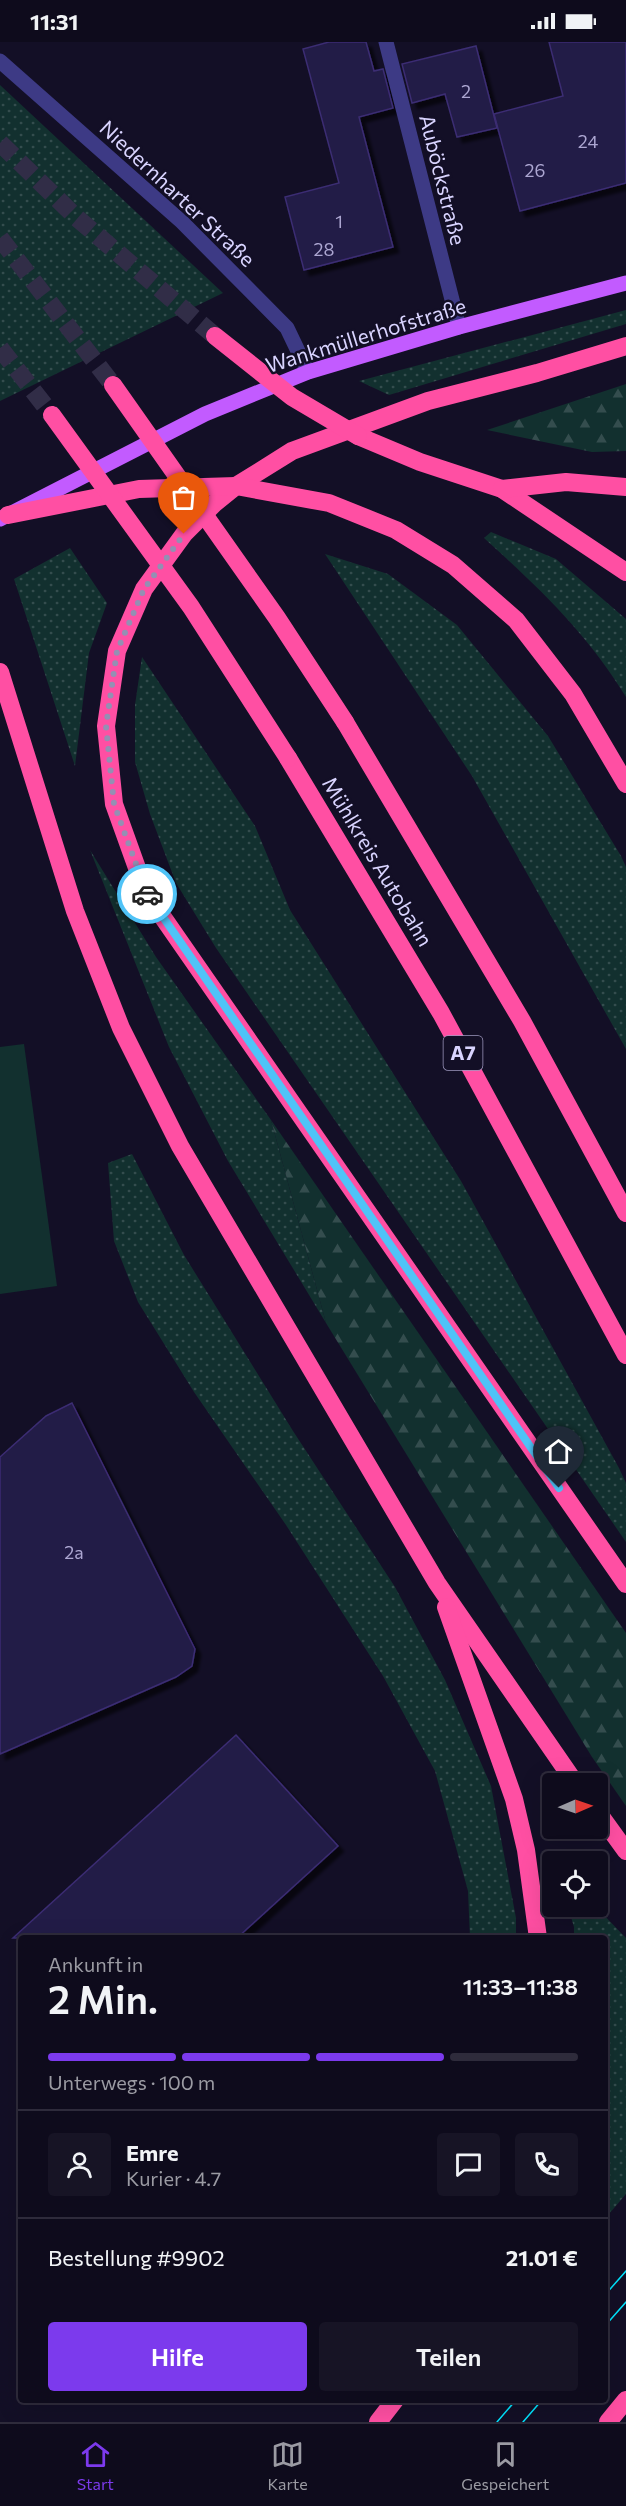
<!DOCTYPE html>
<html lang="de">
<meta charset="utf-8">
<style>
body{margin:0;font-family:Commissioner,sans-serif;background:#171425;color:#f1f3f6;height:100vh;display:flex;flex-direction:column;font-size:22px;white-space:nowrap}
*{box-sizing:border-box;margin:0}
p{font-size:20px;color:#9b9ba3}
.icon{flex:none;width:33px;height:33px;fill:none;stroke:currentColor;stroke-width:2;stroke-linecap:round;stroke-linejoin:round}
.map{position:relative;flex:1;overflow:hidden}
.side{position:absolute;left:18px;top:1893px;width:590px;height:468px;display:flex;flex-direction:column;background:#0e0b1c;border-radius:6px;box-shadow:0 6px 24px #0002,0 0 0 2px #2e2b3b}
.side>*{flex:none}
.needle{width:39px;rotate:88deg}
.buttons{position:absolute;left:542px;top:1731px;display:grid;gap:12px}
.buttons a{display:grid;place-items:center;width:66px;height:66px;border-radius:6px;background:#0e0b1c;box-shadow:0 6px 24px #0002,0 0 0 2px #2e2b3b;font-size:30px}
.pin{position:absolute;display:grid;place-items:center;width:51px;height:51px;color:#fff;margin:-62px -26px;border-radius:50% 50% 50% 0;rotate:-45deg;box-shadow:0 0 6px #0007}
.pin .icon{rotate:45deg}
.courier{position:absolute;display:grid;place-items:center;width:60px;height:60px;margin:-30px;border:4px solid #4fc3f7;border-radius:50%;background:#fff;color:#222;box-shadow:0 2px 8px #0007}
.summary em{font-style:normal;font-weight:600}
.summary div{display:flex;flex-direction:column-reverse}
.summary{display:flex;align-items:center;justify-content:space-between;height:102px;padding:0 30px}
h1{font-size:39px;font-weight:600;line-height:45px}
.bar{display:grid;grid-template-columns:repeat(4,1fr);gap:9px 6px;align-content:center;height:72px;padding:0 30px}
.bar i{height:8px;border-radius:4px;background:#2e2b3b}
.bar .on{background:#7c3aed}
.bar p{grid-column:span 4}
.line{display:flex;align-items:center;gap:15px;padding:0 30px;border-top:2px solid #2e2b3b}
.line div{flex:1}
.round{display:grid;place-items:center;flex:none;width:63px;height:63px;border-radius:6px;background:#171425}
.cta{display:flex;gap:12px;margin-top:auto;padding:12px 30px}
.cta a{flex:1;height:69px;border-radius:6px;background:#7c3aed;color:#fff;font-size:24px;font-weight:600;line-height:69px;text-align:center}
.cta a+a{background:#171425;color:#f1f3f6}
.status{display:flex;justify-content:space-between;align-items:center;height:42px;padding:0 30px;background:#0e0b1c;direction:ltr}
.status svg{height:16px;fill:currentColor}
.tab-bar{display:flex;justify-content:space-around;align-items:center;height:84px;border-top:2px solid #2e2b3b;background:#0e0b1c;font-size:16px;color:#9b9ba3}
.tab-bar a{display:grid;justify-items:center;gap:3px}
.tab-bar .on{color:#7c3aed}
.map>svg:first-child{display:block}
.grass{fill:url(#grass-dots)}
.forest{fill:url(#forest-firs)}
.park{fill:#12302f}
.building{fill:#241b47;stroke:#3b2d73;stroke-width:1.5;filter:url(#shadow)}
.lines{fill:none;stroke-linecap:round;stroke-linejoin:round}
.highway-tunnel{stroke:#312d47;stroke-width:18;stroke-dasharray:18 9;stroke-linecap:butt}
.minor{stroke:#3d3a85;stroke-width:15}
.major{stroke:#c25bff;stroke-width:15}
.highway{stroke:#ff4fa3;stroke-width:18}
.tram{stroke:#00e5ff;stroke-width:1.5}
.highway-bridge{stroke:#ff4fa3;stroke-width:18}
.done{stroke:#948fb3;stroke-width:6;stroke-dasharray:0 10.8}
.route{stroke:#4fc3f7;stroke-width:8}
.labels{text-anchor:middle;stroke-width:5;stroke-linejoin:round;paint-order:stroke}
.number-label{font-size:18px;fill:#aca6d1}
.shield{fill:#130f26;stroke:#9e99be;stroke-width:1.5}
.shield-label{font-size:20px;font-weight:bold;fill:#d9d4ff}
.street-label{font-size:21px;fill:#d9d4ff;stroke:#130f26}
</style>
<div class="status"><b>11:31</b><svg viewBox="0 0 49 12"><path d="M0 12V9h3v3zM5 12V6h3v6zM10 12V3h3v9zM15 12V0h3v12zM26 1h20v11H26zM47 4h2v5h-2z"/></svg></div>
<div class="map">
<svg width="626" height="2380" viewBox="0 0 626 2380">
<defs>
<pattern id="grass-dots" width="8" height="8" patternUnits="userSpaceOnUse" patternTransform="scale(1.5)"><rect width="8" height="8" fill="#12302f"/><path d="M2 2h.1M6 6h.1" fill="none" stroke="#344d4e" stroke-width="1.8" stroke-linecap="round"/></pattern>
<pattern id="forest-firs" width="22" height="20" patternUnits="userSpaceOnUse" patternTransform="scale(1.5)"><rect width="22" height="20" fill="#12302f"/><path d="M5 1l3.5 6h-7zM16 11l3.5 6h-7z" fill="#344d4e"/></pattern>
<filter id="shadow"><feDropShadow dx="5.5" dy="5.5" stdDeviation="1.5" flood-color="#0009"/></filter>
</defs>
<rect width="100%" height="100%" fill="#130f26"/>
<g class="grass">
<path d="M 0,43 L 223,251 L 0,359 Z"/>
<path d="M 626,268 L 626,282 L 389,353 L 359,339 Z"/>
<path d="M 491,490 L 556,517 L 626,577 L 626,655 C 587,591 539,546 484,496 Z"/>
<path d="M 70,506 L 107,561 L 89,611 L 75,724 L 14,537 Z"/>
<path d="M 325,512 L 388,532 L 457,583 L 548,694 L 621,814 L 626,825 L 626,1007 L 472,734 Z"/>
<path d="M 142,615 L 255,784 L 290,868 L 461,1139 L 619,1426 L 626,1441 L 626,1500 L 216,906 L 176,841 L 150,772 L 135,720 L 135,663 Z"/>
<path d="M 90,808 L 156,915 L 271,1078 L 326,1281 L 228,1119 L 169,1005 Z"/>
<path d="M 132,1112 L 184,1213 L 293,1389 L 395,1545 L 445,1638 L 491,1744 L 516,1876 L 516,1896 L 470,1896 L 468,1849 L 435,1729 L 383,1634 L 286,1483 L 194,1350 L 138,1260 L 114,1199 L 108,1121 Z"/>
<path d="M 568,1865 L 596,1865 L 626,1896 L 626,2152 L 609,2172 L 604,2171 L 604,1896 L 574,1896 L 574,1885 Z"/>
</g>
<g class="forest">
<path d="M 626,342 L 626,409 L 592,410 L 487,388 Z"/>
<path d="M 271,1078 L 626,1591 L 626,1764 L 592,1715 L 326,1281 Z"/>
</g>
<path class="park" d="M 24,1002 L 57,1244 L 0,1252 L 0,1005 Z"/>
<g class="building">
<path d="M 329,0 L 366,0 L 374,29 L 383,27 L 393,66 L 359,75 L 393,205 L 304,228 L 285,155 L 339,141 L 303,7 Z"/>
<path d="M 549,0 L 626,0 L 626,141 L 520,169 L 494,72 L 563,54 Z"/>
<path d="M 476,4 L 497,86 L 457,95 L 445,52 L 412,61 L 402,22 Z"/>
<path d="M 72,1361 L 195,1607 L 192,1624 L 176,1635 L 0,1712 L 0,1415 L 46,1374 Z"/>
<path d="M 236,1693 L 338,1804 L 237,1896 L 13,1896 Z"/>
</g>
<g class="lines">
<g class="highway-tunnel">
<path d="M 0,101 L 77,176 L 215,294"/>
<path d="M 0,196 L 113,343"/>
<path d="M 0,306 L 52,373"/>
</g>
<g class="minor">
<path d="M 386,0 L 459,285"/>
<path d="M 0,19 L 182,180 L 287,286 L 308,330"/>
</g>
<path class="major" d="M 0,477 L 205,372 L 308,330 L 459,285 L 626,241"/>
<g class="highway">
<path d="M 626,304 L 537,331 L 428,359 L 292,409 L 236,444 L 215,461 L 184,492 L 144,547 L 117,609 L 106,684 L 114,762 L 146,851 L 626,1542"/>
<path d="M 358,394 L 420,420 L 502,447 L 626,530"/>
<path d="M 502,447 L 566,440 L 626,445"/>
<path d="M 8,473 L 139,447 L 236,444 L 329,461 L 396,488 L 453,523 L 516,578 L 573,652 L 626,742"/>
<path d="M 0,630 L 75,869 L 121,986 L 180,1104 L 437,1541 L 576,1742"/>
<path d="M 345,680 L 522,979 L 626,1171"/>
<path d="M 288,716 L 441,971 L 626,1313"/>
<path d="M 446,1565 L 514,1757 L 526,1808 L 538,1896"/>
<path d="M 597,1769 L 626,1809"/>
<path d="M 378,2380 L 395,2358"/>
<path d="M 608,2380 L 626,2358"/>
</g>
<g class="tram">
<path d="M 604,2254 L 626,2229"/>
<path d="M 604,2285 L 626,2260"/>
<path d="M 497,2380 L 516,2358"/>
<path d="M 523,2380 L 542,2358"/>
</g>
<g class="highway-bridge">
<path d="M 215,294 L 292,355 L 358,394"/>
<path d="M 113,343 L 277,576 L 345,680"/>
<path d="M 52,373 L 191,565 L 288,716"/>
</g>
</g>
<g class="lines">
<path class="done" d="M 147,852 L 114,762 L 106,684 L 117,609 L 144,547 L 184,492"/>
<path class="route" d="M 147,852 L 559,1446"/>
</g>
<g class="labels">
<g class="number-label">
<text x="466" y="56">2</text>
<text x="588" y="106">24</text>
<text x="535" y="135">26</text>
<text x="339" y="186">1</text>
<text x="324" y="214">28</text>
<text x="74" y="1517">2a</text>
</g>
<rect class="shield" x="443.5" y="994" width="39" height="34" rx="4.5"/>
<g class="shield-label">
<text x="463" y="1018">A7</text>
</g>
<g class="street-label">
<text transform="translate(442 138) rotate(76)" y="7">Auböckstraße</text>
<text transform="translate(177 152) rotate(43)" y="7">Niedernharter Straße</text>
<text transform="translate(366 294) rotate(-17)" y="7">Wankmüllerhofstraße</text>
<text transform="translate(377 820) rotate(59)" y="7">Mühlkreis Autobahn</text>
</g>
</g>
</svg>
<div class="buttons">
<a><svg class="needle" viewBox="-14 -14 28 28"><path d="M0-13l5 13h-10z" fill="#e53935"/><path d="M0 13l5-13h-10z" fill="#9b9ba3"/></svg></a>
<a><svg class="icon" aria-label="locate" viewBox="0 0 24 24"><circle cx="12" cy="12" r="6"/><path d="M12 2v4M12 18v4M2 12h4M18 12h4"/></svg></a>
</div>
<div class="pin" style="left:184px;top:492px;background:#ea580c"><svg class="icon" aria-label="bag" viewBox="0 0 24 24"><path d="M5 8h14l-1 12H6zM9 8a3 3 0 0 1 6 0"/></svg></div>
<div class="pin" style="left:559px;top:1446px;background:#1f2937"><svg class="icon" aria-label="home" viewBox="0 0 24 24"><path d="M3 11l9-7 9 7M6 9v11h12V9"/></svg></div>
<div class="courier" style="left:147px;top:852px"><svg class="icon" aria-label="car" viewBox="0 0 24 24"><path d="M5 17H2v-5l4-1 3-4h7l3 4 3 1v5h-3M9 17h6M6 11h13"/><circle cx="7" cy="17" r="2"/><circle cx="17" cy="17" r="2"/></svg></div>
<section class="side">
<div class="summary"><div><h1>2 Min.</h1><p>Ankunft in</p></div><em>11:33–11:38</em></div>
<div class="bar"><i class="on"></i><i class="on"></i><i class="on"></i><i></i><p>Unterwegs · 100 m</p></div>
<div class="line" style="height:108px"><a class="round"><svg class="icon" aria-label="person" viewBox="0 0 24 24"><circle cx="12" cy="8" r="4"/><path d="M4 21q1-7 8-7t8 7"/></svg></a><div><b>Emre</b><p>Kurier · 4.7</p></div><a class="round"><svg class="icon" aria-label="chat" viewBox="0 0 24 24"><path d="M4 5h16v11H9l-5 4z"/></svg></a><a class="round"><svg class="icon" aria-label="phone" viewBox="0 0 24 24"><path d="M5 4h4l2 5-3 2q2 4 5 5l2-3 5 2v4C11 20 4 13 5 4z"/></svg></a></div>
<div class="line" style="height:78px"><div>Bestellung #9902</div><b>21.01 €</b></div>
<div class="cta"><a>Hilfe</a><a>Teilen</a></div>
</section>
</div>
<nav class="tab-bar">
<a class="on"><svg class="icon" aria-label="home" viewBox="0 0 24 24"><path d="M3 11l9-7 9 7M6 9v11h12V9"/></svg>Start</a>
<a><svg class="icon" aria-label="map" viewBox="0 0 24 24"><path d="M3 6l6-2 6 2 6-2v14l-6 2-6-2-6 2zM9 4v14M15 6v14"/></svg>Karte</a>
<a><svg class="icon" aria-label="saved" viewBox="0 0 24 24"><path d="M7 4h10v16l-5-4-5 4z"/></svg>Gespeichert</a>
</nav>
